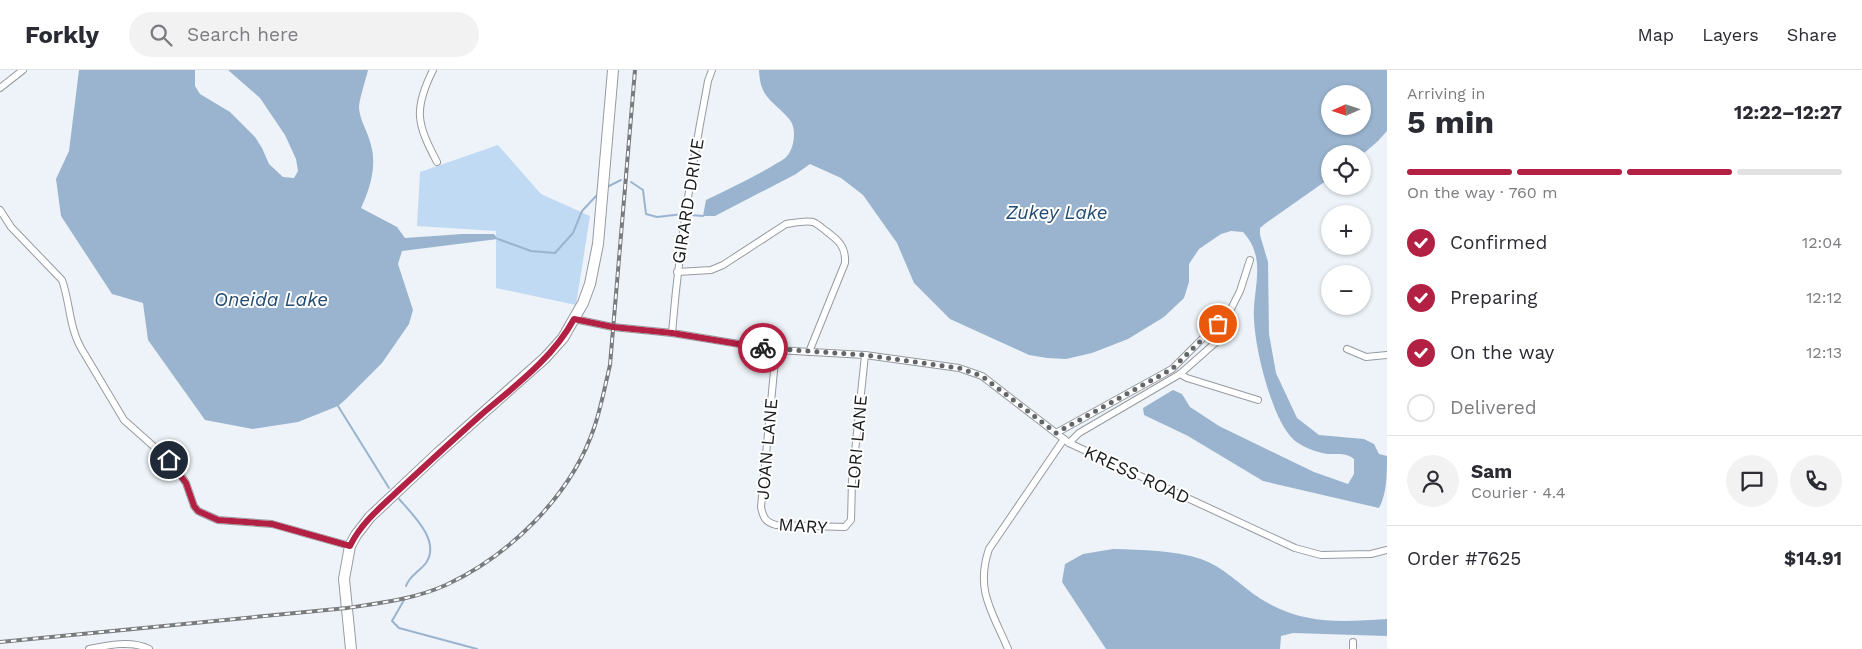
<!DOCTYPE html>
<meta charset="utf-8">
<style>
body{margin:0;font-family:"Work Sans",sans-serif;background:#f2f2f3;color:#2b2b33;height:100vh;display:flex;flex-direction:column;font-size:19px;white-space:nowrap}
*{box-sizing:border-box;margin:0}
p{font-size:16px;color:#7c7c81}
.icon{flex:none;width:28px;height:28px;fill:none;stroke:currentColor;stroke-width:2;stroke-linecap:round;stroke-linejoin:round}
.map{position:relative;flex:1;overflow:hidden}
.details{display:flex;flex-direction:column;background:#fff;width:475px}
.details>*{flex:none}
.needle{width:32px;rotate:267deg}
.buttons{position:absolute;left:1321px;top:15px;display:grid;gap:10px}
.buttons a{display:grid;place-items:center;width:50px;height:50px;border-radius:50%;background:#fff;box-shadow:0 1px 4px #0004;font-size:25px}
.pin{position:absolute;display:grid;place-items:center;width:42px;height:42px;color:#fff;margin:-21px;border:2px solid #fff;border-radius:50%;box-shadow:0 1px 5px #0007}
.courier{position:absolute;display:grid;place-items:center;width:50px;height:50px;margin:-25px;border:4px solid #b22043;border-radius:50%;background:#fff;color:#222;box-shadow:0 1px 6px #0007}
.headline em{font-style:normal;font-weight:700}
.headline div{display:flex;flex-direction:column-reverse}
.headline{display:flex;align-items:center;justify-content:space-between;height:85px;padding:0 20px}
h1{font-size:32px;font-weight:700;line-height:38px}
.bar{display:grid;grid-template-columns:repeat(4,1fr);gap:8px 5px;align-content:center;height:60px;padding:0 20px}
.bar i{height:6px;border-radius:4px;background:#e1e1e2}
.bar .selected{background:#b22043}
.bar p{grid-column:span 4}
.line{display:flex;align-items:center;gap:12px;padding:0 20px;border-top:1px solid #e1e1e2}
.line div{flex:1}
.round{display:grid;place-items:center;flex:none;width:52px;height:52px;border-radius:26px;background:#f2f2f3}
ol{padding:0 20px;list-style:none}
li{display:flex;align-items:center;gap:15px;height:55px}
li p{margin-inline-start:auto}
li .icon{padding:5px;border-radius:50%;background:#b22043;color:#fff;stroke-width:4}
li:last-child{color:#7c7c81}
li i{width:28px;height:28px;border:2px solid #e1e1e2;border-radius:50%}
header{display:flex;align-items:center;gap:30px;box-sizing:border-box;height:70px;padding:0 25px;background:#fff;border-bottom:1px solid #e1e1e2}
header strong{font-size:24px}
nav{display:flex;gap:28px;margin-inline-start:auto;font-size:18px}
.search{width:350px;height:45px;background:#f2f2f3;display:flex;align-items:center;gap:12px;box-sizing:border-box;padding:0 18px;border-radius:28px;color:#7c7c81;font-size:19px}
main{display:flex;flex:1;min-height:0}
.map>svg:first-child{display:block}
.green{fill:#c1daf3}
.water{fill:#9ab4cf;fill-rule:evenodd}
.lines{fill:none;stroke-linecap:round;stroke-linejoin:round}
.stream{stroke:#9ab4cf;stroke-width:2}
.street-casing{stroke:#969ba0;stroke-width:8}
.primary-casing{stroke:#969ba0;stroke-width:12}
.street{stroke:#fff;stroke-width:6}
.primary{stroke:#fff;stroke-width:10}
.rail-casing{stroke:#787c7f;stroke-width:4}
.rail{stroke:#fff;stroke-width:2;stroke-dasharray:5.5;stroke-linecap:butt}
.done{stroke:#636668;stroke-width:5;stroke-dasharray:0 9}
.route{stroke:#b22043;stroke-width:6}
.labels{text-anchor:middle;stroke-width:4;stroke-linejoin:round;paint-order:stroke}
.street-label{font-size:18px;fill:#181a1b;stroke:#fff}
.water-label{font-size:19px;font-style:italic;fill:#224b70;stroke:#fff}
</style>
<header>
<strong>Forkly</strong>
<div class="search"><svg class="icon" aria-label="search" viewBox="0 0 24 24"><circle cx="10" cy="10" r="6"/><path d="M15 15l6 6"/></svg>Search here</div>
<nav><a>Map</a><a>Layers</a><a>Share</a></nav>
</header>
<main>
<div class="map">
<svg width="1387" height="579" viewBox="0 0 1387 579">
<rect width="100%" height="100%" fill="#edf3f8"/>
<path class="green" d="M 498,75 L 541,124 L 590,146 L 576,235 L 496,218 L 496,161 L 417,156 L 420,102 Z"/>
<g class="water">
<path d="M 79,0 L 195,0 L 195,16 L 200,24 L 230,42 L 255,67 L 262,78 L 269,94 L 283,107 L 294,108 L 298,101 L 296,89 L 285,65 L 260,28 L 228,0 L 368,0 C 366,9 359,30 359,38 C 360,51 368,62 371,75 C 377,97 370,118 361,138 L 397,157 L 405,168 L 462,164 L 494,164 L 498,169 L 402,181 L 398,194 L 413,240 L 409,254 L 382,293 L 345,330 L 338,336 L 298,352 L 253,359 L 205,350 L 148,270 L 143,233 L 112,224 L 61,146 L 56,109 L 69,81 Z"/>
<path d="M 759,0 L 1387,0 L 1387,61 L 1378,71 L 1363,84 L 1330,84 L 1330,108 L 1266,153 L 1260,158 L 1260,165 L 1268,192 L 1269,264 L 1276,303 L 1297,348 L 1319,365 L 1364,369 L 1374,374 L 1379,384 L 1387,386 C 1387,404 1387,423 1379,438 L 1263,411 L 1188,366 L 1144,345 L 1143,338 L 1173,320 L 1182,324 L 1190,337 L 1219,356 L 1314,402 L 1348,414 L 1354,404 L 1354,389 C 1343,381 1334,386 1322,383 C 1313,381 1301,376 1294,370 C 1272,350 1255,279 1254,249 C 1252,219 1268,189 1243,162 L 1231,161 L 1221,164 L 1199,179 L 1189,194 L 1189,212 L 1184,228 L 1164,247 L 1128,269 L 1092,283 L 1066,289 L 1047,288 L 1029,285 L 950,249 L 914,213 L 897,173 L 863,125 L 841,108 L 810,94 L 796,104 L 715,146 L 703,146 L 706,130 C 729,119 752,108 774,95 C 778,92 784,90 787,86 C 794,79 797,59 790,50 C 775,31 760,30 759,0 ZM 1330,24 L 1362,24 L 1362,56 L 1330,56 Z"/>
<path d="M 1113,479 C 1143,480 1173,480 1201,489 C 1224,497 1241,516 1261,529 C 1303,555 1340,552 1387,549 L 1387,566 L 1293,563 L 1281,566 L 1280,579 L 1106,579 L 1062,512 L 1065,494 L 1083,484 Z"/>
</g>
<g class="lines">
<g class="stream">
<path d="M 631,112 L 643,120 L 646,144 L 657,147 L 683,144"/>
<path d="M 609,116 L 621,110"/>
<path d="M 691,145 L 703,146"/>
<path d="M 498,169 L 531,181 L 555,183 L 573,163 L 582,141 L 597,125"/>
<path d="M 338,336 L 389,418"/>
<path d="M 399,429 C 413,445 441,471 426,493 C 419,502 410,505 406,516"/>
<path d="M 404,530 L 392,551 L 399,558 L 477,579"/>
</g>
<defs>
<g id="street">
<path d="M 433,0 C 413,40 417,54 437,92"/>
<path d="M 0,18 L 23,0"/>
<path d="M 0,140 L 11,157 L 62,210 C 70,232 69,257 81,278 L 124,350 L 169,390 L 178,401 L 186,413 L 194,436 L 198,441 L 218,450 L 272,454 L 350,476"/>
<path d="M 677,202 L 711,200 L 723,195 L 786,154 C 794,153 805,150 813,152 C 818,154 822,158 826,161 C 838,170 846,176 845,193 L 809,282"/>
<path d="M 574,249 L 613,257 L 672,263 L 776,280 L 865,285 L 959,298 L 982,306 L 1069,373 L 1295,478 L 1321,485 L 1371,484 L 1387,480"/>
<path d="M 672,263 C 679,178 692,94 708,11 L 712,0"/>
<path d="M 1347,279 L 1366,287 L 1387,285"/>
<path d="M 776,280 L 761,437 C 763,447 765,452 776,455 L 845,457 L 851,450 L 852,411 L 865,285"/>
<path d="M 1180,304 L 1187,308 L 1258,330"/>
<path d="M 1056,363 L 1172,299 L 1230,241 L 1240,221 L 1250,190"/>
<path d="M 1069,373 L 1079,363 L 1180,304 L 1223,266"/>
<path d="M 89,579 C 108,575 132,570 149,579"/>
<path d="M 1008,579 C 992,541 975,520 989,479 L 1064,369"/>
<path d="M 1353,579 L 1353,572"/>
</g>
<path id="primary" d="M 351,579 L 344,509 L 350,476 L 356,465 L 370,447 L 438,383 L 545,288 L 563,268 L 583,233 L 590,214 L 598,174 L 613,0"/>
</defs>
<use href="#street" class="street-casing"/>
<use href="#primary" class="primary-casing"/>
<use href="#street" class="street"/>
<use href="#primary" class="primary"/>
<defs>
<path id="rail" d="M 0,572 L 347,538 C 380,533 415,529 446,515 C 510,485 571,426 594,358 C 601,338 605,316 610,295 L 635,0"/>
</defs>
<use href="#rail" class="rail-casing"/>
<use href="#rail" class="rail"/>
</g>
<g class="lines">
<path class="done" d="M 763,278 L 865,285 L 959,298 L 982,306 L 1056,363 L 1172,299 L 1218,254"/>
<path class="route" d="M 169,390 L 186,413 L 194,436 L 198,441 L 218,450 L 272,454 L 350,476 C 361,453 381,437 400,419 C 427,394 454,369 482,344 C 515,316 553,288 574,249 L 613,257 L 672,263 L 763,278"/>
</g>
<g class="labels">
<g class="street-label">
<text transform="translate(688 131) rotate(-81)" y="6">GIRARD DRIVE</text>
<text transform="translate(857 372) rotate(-85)" y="6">LORI LANE</text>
<text transform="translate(767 379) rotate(-85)" y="6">JOAN LANE</text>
<text transform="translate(1137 405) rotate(25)" y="6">KRESS ROAD</text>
<text transform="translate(803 456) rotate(4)" y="6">MARY</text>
</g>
<g class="water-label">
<text x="1057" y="149">Zukey Lake</text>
<text x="271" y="236">Oneida Lake</text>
</g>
</g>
</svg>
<div class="buttons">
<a><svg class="needle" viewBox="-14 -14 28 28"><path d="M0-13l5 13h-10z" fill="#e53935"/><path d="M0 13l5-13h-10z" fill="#7c7c81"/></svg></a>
<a><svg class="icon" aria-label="locate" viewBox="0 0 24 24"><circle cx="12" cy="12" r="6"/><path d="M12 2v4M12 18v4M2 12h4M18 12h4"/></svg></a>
<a>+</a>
<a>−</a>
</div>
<div class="pin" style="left:1218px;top:254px;background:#ea580c"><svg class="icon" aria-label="bag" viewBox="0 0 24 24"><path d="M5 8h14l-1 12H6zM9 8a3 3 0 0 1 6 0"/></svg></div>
<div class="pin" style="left:169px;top:390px;background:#1f2937"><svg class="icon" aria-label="home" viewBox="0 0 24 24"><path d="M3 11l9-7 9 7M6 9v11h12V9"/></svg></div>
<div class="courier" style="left:763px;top:278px"><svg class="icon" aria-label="bike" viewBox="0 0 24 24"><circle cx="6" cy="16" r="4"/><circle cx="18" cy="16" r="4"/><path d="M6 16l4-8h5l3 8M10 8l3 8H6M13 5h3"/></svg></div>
</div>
<section class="details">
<div class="headline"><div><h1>5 min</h1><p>Arriving in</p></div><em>12:22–12:27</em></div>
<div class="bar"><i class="selected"></i><i class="selected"></i><i class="selected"></i><i></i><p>On the way · 760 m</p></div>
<ol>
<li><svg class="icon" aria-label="check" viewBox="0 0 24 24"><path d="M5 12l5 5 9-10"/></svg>Confirmed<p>12:04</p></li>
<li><svg class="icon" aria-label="check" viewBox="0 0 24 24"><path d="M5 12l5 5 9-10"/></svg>Preparing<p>12:12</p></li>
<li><svg class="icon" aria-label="check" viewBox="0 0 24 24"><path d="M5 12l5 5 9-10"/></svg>On the way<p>12:13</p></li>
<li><i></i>Delivered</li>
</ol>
<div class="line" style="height:90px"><a class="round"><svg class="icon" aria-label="person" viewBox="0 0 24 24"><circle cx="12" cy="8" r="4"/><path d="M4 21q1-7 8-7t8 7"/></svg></a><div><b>Sam</b><p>Courier · 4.4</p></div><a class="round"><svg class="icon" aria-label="chat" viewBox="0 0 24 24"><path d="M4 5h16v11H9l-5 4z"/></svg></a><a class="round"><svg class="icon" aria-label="phone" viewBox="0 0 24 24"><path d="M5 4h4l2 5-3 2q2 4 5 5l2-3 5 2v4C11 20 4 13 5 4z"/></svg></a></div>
<div class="line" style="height:65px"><div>Order #7625</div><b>$14.91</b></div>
</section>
</main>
